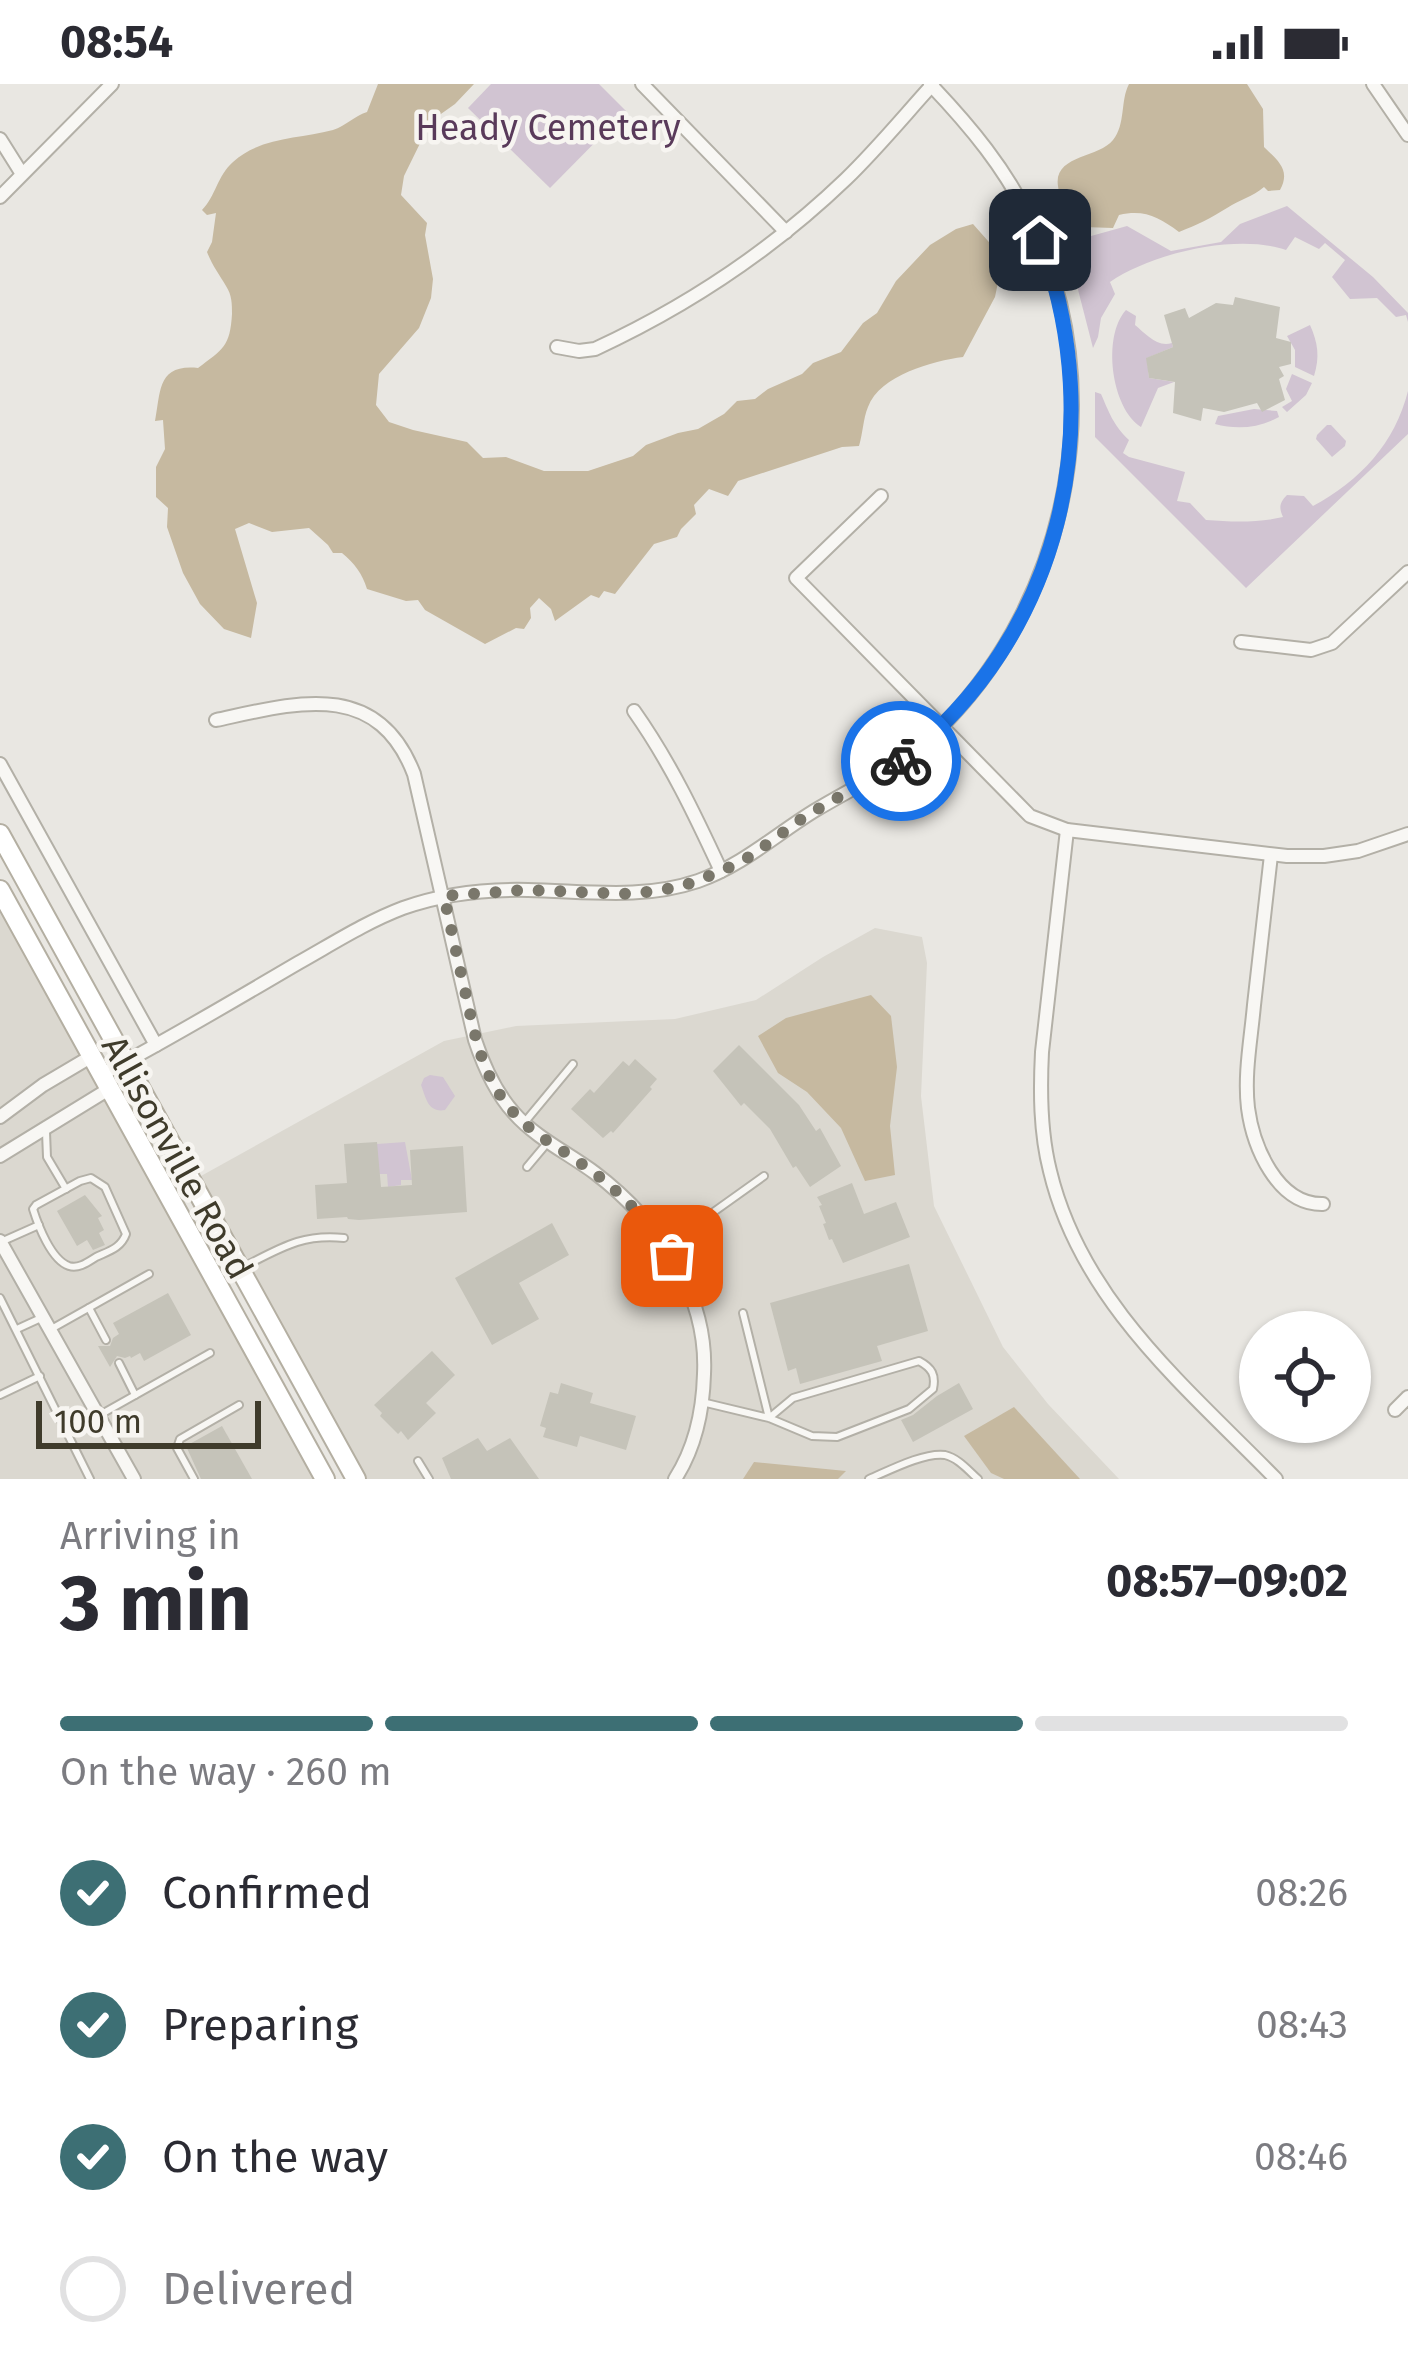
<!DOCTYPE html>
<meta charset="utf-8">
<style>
body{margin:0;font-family:"Fira Sans",sans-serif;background:#f7f7f7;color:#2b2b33;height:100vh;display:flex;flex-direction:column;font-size:45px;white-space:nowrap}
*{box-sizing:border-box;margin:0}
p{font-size:39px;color:#7c7c81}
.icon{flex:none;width:66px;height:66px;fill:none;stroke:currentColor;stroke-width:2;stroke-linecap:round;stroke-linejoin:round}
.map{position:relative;height:1395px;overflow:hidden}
.side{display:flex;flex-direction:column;background:#fff;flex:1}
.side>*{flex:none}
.buttons{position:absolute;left:1239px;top:1227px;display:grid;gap:24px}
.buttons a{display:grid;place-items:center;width:132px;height:132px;border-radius:50%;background:#fff;box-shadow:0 3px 9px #0004;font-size:60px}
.scale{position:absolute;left:36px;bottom:30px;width:225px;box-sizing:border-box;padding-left:12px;border:6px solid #3f3b2b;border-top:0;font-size:33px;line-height:42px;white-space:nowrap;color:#3f3b2b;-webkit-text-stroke:9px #f7f5f1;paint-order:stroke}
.pin{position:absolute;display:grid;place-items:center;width:102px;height:102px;color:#fff;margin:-51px;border-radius:24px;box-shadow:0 6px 18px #0006}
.courier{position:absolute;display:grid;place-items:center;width:120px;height:120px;margin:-60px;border:9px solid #1a73e8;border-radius:50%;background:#fff;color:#222;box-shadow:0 3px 15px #0007}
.head em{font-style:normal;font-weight:700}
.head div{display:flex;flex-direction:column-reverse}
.head{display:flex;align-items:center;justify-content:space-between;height:204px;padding:0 60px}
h1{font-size:78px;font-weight:700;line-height:90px}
.bar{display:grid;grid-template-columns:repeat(4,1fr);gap:18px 12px;align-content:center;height:144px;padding:0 60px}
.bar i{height:15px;border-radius:9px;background:#e1e1e2}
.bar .selected{background:#3d6f74}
.bar p{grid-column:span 4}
ol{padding:0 60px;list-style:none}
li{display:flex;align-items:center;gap:36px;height:132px}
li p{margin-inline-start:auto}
li .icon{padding:12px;border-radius:50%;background:#3d6f74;color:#fff;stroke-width:4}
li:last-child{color:#7c7c81}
li i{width:66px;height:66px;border:6px solid #e1e1e2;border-radius:50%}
.status{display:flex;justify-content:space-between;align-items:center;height:84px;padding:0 60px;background:#fff;direction:ltr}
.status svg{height:33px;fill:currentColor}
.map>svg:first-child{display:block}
.built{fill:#dbd8d0}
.green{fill:#d1c4d2}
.water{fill:#c6b9a0}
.building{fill:#c5c3b9}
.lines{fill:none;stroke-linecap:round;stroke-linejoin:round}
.service-casing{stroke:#b3b0a7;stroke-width:10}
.minor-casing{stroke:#b3b0a7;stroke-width:16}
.primary-casing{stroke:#b4afa2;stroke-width:22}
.service{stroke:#f8f7f4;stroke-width:6}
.minor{stroke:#f8f7f4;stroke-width:12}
.primary{stroke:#fff;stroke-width:18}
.done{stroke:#7a776b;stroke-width:12;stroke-dasharray:0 21.6}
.route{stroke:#1a73e8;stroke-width:15}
.labels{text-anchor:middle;stroke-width:9;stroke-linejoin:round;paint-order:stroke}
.park-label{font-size:36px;fill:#593a5a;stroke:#f7f5f1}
.street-label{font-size:36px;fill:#3f3b2b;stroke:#f7f5f1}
</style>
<div class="status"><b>08:54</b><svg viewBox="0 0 49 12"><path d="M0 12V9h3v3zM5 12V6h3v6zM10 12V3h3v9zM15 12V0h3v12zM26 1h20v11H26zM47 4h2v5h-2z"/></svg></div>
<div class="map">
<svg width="1408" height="1395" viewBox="0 0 1408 1395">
<rect width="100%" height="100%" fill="#e9e7e2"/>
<g class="built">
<path d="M 0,820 L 320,1395 L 0,1395 Z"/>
<path d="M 875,844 L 922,853 L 927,879 L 921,1012 L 934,1122 L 1003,1263 L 1048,1320 L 1119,1395 L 367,1395 L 201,1092 L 444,957 L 516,942 L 675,935 L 756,916 L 823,873 Z"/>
</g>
<g class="green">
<path d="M 491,0 L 599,0 L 626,27 L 550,104 L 468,24 Z"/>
<path d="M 1287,122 L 1373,193 L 1408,229 L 1408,238 L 1406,231 L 1396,233 L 1377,214 L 1350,215 L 1332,193 L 1345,176 L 1325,159 L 1319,165 L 1295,153 L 1286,166 C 1237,149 1152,169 1110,198 L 1115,210 L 1101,234 L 1098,253 L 1093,264 L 1066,159 L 1127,142 L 1171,167 L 1221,158 L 1240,140 Z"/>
<path d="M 1126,226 L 1136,232 L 1135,241 C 1145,249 1157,264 1172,259 L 1173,263 L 1147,274 L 1149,294 L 1174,298 L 1158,304 L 1141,343 C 1111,324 1102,252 1126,226 Z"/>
<path d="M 1310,241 C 1318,259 1320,273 1314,292 L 1295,283 L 1295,266 L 1287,252 Z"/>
<path d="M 1292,290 L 1312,299 L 1306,311 L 1287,328 L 1282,323 L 1292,317 L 1286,305 Z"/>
<path d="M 1408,307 L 1408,350 L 1246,504 L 1095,353 L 1095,308 L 1101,310 C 1109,328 1113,341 1129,356 L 1123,369 L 1129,373 L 1185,388 L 1177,417 L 1190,419 L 1206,436 C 1232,438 1257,439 1283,433 C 1279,424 1279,419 1287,411 L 1304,412 L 1313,422 C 1360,397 1395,359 1408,307 Z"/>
<path d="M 1254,325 L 1277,327 L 1279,333 C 1259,344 1237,346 1215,340 L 1218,332 Z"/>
<path d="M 1327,341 L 1331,341 L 1346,357 L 1345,362 L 1332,373 L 1316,355 L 1317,351 Z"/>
<path d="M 430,991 L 443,993 L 455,1012 L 445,1026 C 428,1029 426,1014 421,1001 L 424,994 Z"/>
<path d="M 405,1058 L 412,1096 L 401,1096 L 401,1101 L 388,1103 L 387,1090 L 377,1090 L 377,1060 Z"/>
</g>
<g class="water">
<path d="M 378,0 L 474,0 L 455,20 L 431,37 L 404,92 L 401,111 L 427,139 L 425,151 L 433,195 L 431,214 L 419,244 L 379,290 L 376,321 L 389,338 L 413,346 L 467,358 L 483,374 L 506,373 L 544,387 L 588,387 L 633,372 L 646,361 L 678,349 L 698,345 L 724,330 L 737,317 L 755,315 L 768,305 L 802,290 L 813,279 L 841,268 L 863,239 L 877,229 L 896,197 L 930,161 L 956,145 L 973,140 L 1003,174 L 995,213 L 963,273 C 933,277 880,291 868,323 C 863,335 863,349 859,362 L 842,363 L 738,397 L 728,412 L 709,405 L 694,421 L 696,430 L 681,445 L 677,453 L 654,460 L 615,510 L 604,507 L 599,514 L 591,511 L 555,537 L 551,525 L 539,514 L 530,524 L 531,534 L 524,545 L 516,544 L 485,560 L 425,526 L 418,516 L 406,517 L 367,505 C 362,489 355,480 342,469 L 333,469 L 328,461 L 309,444 L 272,448 L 249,439 L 235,445 L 257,519 L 251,554 L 224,545 L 200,520 L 183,489 L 167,443 L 168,424 L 156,413 L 156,383 L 165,365 L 163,336 L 155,337 C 161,307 157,280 198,284 C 223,265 230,263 232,230 C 232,220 232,211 226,202 C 219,190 212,181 207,168 L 212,158 L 216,129 L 207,131 L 202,126 C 216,112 217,92 233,78 C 260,53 299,55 333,46 C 346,42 354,32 367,28 Z"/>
<path d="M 1129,0 L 1247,0 L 1263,25 L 1264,63 C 1278,77 1291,86 1280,106 L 1268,107 L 1264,103 C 1252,113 1239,116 1227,124 C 1211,134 1197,141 1179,148 C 1159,133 1144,125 1119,131 L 1113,144 L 1084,143 C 1072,131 1060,120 1058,102 C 1053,71 1099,74 1113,56 C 1126,40 1120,17 1129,0 Z"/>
<path d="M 871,911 L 891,932 L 897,983 L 890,1042 L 895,1091 L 865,1097 L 841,1044 L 807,1008 L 778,989 L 758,952 L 786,934 Z"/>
<path d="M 1014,1323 L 1080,1395 L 1004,1395 L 991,1389 L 964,1352 Z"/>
<path d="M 754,1378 L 846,1387 L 838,1395 L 743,1395 Z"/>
</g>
<g class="building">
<path d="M 1235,213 L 1280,223 L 1276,254 L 1291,258 L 1291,280 L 1279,283 L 1284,292 L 1279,295 L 1285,316 L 1262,328 L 1257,319 L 1224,328 L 1203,324 L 1201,337 L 1173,329 L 1175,298 L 1149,294 L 1146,274 L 1173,263 L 1164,231 L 1185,224 L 1189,234 L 1216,219 L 1233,221 Z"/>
<path d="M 739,961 L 799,1021 L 816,1047 L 820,1044 L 841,1082 L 810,1103 L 796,1082 L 793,1084 L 770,1045 L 744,1019 L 741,1022 L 713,987 Z"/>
<path d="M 635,975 L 657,995 L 650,1003 L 652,1005 L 629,1031 L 613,1049 L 611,1047 L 603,1054 L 571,1025 L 590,1005 L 594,1009 L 623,977 L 629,982 Z"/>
<path d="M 377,1058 L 381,1103 L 412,1101 L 410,1066 L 463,1062 L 467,1128 L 359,1136 L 348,1135 L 347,1133 L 317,1135 L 315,1101 L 347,1099 L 344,1060 Z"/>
<path d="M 852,1099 L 864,1130 L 896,1118 L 910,1153 L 843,1179 L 832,1155 L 829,1156 L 823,1140 L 826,1139 L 819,1122 L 822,1121 L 817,1113 Z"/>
<path d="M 85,1111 L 102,1132 L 98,1134 L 104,1146 L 99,1149 L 105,1161 L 93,1166 L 87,1156 L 77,1162 L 57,1127 Z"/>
<path d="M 552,1139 L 569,1171 L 519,1199 L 539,1235 L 492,1261 L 455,1194 Z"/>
<path d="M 909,1180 L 928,1247 L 877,1262 L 882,1277 L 800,1300 L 796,1284 L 788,1287 L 770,1219 Z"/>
<path d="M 168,1209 L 191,1251 L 144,1277 L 140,1269 L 131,1274 L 130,1272 L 125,1274 L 117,1272 L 110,1283 L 98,1262 L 110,1262 L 113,1254 L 119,1250 L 113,1239 Z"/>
<path d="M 432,1267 L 455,1291 L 426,1319 L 436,1329 L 408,1356 L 401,1347 L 398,1350 L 380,1332 L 382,1329 L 374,1321 Z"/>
<path d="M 561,1299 L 593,1309 L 590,1319 L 636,1332 L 626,1366 L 580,1352 L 577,1363 L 543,1353 L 546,1344 L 540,1342 L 550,1308 L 558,1310 Z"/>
<path d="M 959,1299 L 973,1325 L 913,1358 L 901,1336 L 913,1331 L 937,1312 Z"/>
<path d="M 222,1342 L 252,1395 L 201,1395 L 186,1362 Z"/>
<path d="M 478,1354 L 487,1367 L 510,1354 L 539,1395 L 451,1395 L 442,1374 Z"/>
</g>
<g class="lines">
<defs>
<g id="service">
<path d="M 524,1039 L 573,980"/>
<path d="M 46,1048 L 47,1073 L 66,1105"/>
<path d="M 527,1083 L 548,1058"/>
<path d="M 91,1094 L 105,1103 L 126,1150 C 121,1164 109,1167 96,1173 C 88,1178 79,1185 69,1182 C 51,1176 38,1141 33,1125 L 36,1121 L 80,1097 Z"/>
<path d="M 701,1137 L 764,1092"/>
<path d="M 3,1157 L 39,1141"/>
<path d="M 663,1157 L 693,1135 L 701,1137 L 699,1147 L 670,1169"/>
<path d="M 249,1180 C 284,1162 304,1150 344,1154"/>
<path d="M 630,1207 L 674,1183"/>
<path d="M 0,1214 L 90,1395"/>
<path d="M 89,1224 L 106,1256"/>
<path d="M 53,1244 L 149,1190"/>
<path d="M 17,1245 L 41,1234"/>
<path d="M 119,1279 L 135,1311"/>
<path d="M 0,1311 L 40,1292"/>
<path d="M 702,1318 L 769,1334 L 812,1352 L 837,1353 L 909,1325 L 933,1305 C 936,1291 932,1284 919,1277 L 793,1314 L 769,1334 L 743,1229"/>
<path d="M 98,1332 L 210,1269"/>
<path d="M 418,1377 L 429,1395"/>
<path d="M 194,1395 L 177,1364 L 180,1355 L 239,1321"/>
<path d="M 869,1395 C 888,1387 924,1368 945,1371 C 958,1374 968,1386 978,1395"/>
</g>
<g id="minor">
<path d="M 642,0 L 786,148"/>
<path d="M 1373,0 L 1408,51"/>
<path d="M 0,55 L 22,90"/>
<path d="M 0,113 L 112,0"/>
<path d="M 557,263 L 579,267 L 595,265 C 688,222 772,166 846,95 C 877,65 904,32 933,0"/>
<path d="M 881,412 L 796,494 L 1030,732 L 1067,746 L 1287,772 L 1324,772 L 1358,767 L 1408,750"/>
<path d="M 1241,558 L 1311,566 L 1332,559 L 1408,488"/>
<path d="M 634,627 C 670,678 695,731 721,787"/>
<path d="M 216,636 C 295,619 377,594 414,690 L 475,956 C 484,983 495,1008 514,1029 C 536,1054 568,1069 595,1089 C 657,1136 708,1209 704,1290 C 703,1327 695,1364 675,1395"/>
<path d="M 0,680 L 156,961"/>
<path d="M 1067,746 L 1042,968 C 1040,1007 1040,1048 1050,1087 C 1081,1217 1186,1303 1276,1395"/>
<path d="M 1271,771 C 1265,821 1260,871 1254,921 C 1251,955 1244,990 1248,1024 C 1253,1062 1277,1121 1323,1120"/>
<path d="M 101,991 C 168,956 233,917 298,879 C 332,860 366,838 403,824 C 442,810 486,805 528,806 C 586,807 642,816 698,797 C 743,781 775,751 814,727 C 859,700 905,680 942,642 C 1070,513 1111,303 1031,138 C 1006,85 970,42 930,0"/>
<path d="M 0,1033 L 43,1001 L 92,972"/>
<path d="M 0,1072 L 109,1005"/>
<path d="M 0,1157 L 134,1395"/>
<path d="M 1395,1326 L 1408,1313"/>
</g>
<g id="primary">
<path d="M 0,750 L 356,1395"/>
<path d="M 0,806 L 325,1395"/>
</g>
</defs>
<use href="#service" class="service-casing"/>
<use href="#minor" class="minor-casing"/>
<use href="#primary" class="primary-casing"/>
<use href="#service" class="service"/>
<use href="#minor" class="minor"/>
<use href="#primary" class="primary"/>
</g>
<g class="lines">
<path class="done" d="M 672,1172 C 648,1136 618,1105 582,1080 C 560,1064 534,1051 515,1030 C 479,992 474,943 462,894 C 456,867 450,840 444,812 L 524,806 L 632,810 L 680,803 L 722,787 L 751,772 L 804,733 L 901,677"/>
<path class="route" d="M 901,677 C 1061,554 1110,342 1040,156"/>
</g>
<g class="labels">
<g class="park-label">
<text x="548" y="56">Heady Cemetery</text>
</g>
<g class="street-label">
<text transform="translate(178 1073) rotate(61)" y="13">Allisonville Road</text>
</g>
</g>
</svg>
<div class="buttons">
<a><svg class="icon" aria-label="locate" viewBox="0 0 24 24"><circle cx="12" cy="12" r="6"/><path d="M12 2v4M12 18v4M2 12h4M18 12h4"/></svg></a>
</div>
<div class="scale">100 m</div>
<div class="pin" style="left:672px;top:1172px;background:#ea580c"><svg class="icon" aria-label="bag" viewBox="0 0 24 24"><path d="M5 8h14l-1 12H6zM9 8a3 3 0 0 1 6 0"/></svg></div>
<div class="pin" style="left:1040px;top:156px;background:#1f2937"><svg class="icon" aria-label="home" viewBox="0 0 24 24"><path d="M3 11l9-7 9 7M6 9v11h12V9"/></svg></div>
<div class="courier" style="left:901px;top:677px"><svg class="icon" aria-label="bike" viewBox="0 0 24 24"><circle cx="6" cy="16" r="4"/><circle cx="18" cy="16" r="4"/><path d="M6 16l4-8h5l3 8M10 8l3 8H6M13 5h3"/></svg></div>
</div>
<section class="side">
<div class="head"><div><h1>3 min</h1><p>Arriving in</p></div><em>08:57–09:02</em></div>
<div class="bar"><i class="selected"></i><i class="selected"></i><i class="selected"></i><i></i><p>On the way · 260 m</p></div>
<ol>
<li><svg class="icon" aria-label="check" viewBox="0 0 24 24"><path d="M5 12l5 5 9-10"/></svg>Confirmed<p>08:26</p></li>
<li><svg class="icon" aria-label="check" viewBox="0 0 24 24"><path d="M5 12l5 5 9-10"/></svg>Preparing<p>08:43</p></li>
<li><svg class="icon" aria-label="check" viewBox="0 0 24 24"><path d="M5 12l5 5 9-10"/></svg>On the way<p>08:46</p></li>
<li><i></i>Delivered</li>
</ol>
</section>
